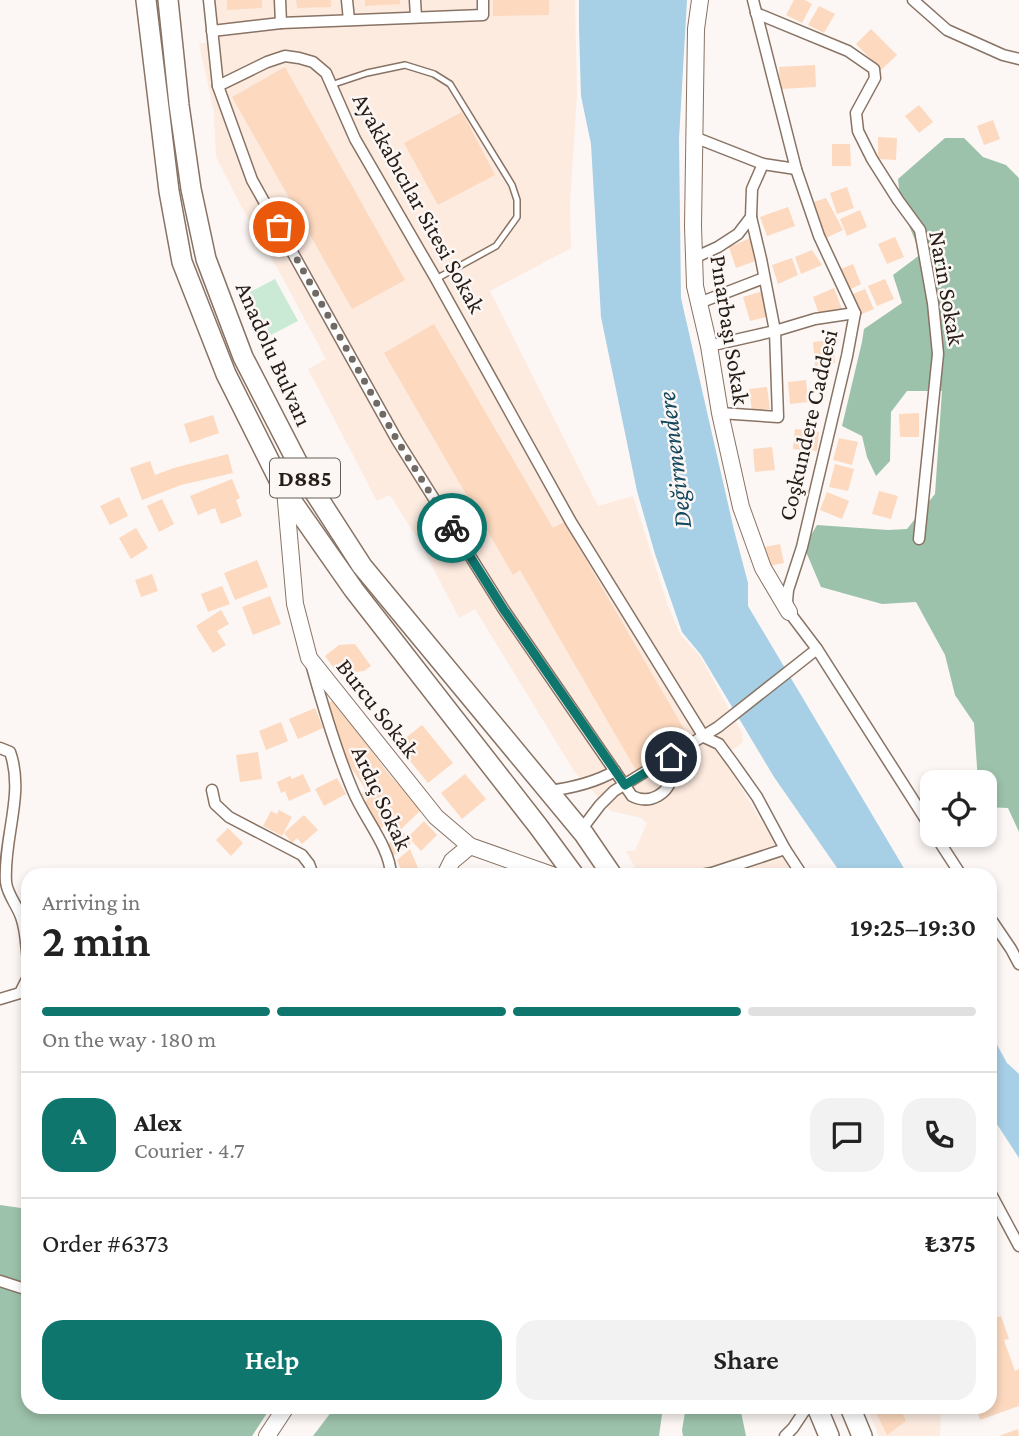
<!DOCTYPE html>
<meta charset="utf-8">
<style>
body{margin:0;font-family:"Crimson Pro",serif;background:#f2f2f2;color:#222;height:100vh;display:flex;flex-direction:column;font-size:26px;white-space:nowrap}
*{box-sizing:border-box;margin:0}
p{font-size:23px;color:#767676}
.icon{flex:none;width:38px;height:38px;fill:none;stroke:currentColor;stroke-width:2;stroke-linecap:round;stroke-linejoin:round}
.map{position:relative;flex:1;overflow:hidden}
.side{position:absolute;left:21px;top:868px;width:976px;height:546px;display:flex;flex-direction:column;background:#fff;border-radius:21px;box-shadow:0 4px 10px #0003}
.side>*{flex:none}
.controls{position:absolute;left:920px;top:770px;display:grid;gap:14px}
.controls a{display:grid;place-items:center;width:77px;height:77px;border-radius:14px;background:#fff;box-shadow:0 4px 10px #0003;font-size:35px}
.pin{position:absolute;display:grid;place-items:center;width:60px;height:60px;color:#fff;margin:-30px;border:4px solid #fff;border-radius:50%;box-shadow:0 2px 7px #0007}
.courier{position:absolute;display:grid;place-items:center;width:70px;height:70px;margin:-35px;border:5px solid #0f766e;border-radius:50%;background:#fff;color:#222;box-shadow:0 2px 9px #0007}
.headline em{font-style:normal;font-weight:600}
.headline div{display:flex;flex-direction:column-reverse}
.headline{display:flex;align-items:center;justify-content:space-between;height:119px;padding:0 21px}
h1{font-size:46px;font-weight:600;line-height:52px}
.bar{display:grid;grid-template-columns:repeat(4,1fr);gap:10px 7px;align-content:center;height:84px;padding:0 21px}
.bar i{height:9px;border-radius:5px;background:#e0e0e0}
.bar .current{background:#0f766e}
.bar p{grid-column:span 4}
.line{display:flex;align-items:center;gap:18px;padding:0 21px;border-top:2px solid #e0e0e0}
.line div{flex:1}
.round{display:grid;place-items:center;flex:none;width:74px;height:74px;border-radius:21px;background:#f2f2f2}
.primary-button{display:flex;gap:14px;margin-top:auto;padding:14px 21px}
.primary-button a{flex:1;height:80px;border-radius:21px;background:#0f766e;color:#fff;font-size:28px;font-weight:600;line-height:80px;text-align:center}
.primary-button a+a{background:#f2f2f2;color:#222}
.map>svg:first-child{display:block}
.industrial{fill:#fdebe0}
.green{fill:#caead6}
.forest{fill:#9cc2ab}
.water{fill:#a7cfe5}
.building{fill:#fcd9bf}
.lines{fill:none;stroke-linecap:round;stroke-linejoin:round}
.lane-casing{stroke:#887364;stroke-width:8}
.street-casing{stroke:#887364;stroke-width:13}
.secondary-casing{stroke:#887364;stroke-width:18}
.highway-casing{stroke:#887364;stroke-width:22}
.lane{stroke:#fff;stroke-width:5}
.street{stroke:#fff;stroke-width:10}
.secondary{stroke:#fff;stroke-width:16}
.highway{stroke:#fff;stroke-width:19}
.done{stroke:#716964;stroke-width:7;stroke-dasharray:0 12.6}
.route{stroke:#0f766e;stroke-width:9}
.labels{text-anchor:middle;stroke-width:5;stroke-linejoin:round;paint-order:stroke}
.shield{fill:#fcf7f4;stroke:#665e59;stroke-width:2}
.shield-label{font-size:23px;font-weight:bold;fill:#261d17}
.street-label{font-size:24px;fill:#261d17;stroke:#fcf7f4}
.water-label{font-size:26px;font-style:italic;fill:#14485f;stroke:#fcf7f4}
</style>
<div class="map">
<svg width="1019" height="1436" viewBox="0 0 1019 1436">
<rect width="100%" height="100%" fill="#fcf7f4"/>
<g class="industrial">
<path d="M 214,0 L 575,0 L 577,95 L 570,203 L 571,248 L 490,291 L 598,506 L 633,496 L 668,606 L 680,634 L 700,656 L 742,733 L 743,742 L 731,751 L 717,754 L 726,763 L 794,875 L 639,875 L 626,851 L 635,851 L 647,823 L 641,818 L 611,811 L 574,771 L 475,609 L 459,618 L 419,541 L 390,495 L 377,501 L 308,369 L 326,359 L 280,273 L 241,206 L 216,157 L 214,112 L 199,44 L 220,39 Z"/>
<path d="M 867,1407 L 941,1407 L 940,1436 L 879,1436 Z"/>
</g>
<path class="green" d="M 275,279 L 298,321 L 271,335 L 248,293 Z"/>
<g class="forest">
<path d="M 945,138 L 964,138 L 983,157 L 1006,165 L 1019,178 L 1019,832 L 1008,808 L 985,807 L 985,782 L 978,782 L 974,723 L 955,695 L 945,655 L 916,602 L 882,604 L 821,587 L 804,547 L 817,525 L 888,530 L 907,529 L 935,494 L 942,391 L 907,391 L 891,412 L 890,461 L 876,476 L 867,457 L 862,436 L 842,426 L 862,342 L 864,329 L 902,303 L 893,275 L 921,254 L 901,207 L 898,179 Z"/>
<path d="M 0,1205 L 28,1209 L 28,1407 L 271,1407 L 252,1436 L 0,1436 Z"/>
<path d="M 335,1407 L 663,1407 L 659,1436 L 313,1436 Z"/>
<path d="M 686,1407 L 740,1407 L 746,1436 L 683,1436 L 682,1430 Z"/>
</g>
<g class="water">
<path d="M 579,0 L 687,0 L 679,139 L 681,298 L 734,530 L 748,583 L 748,606 L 908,875 L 842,875 L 774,777 L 701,655 L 682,632 L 655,554 L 637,491 L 601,317 L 591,144 L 581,96 L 579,27 Z"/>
<path d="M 990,1032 L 1007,1063 L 1019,1074 L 1019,1158 L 991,1115 Z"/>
</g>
<g class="building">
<path d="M 227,0 L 262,0 L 262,8 L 227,10 Z"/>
<path d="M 296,0 L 331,0 L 331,7 L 297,8 Z"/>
<path d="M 365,0 L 400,0 L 400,4 L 365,6 Z"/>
<path d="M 493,0 L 549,0 L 549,15 L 493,16 Z"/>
<path d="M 794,0 L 805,0 L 812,4 L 802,23 L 786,15 Z"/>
<path d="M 819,6 L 835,14 L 824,33 L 808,25 Z"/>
<path d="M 871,29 L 897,55 L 881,70 L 856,44 Z"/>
<path d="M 815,65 L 816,87 L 780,89 L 779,67 Z"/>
<path d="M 285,67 L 405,280 L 352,309 L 232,97 Z"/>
<path d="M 919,105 L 933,122 L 919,133 L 905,116 Z"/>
<path d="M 462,112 L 495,175 L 438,205 L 404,143 Z"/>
<path d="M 993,120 L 1000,139 L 984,145 L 977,126 Z"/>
<path d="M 878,137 L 897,138 L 896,160 L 878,159 Z"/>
<path d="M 832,144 L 850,144 L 851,166 L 832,166 Z"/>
<path d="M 847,187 L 854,208 L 837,214 L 830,193 Z"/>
<path d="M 826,198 L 843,230 L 826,238 L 811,203 Z"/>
<path d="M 788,207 L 795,226 L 767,236 L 760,217 Z"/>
<path d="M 860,210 L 867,227 L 847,236 L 840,219 Z"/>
<path d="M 755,236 L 761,259 L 736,268 L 729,247 Z"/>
<path d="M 895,237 L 904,257 L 887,264 L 878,244 Z"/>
<path d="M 812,250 L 822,265 L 801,274 L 795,257 Z"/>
<path d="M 792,258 L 798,275 L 778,284 L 772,265 Z"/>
<path d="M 853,264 L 861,284 L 845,292 L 836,271 Z"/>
<path d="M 885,279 L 894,299 L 877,306 L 868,286 Z"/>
<path d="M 834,288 L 843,312 L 820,317 L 813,297 Z"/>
<path d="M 865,289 L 874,309 L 857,316 L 848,296 Z"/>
<path d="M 763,291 L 770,316 L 750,321 L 743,297 Z"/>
<path d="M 434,324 L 553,528 L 564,522 L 691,741 L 637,772 L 520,570 L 513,575 L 384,353 Z"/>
<path d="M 833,340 L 835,363 L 815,366 L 813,342 Z"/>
<path d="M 806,380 L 808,402 L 790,404 L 788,382 Z"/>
<path d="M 767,387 L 770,409 L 752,411 L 749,389 Z"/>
<path d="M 919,413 L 919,437 L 900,437 L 899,414 Z"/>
<path d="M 213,415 L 219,433 L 190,443 L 184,424 Z"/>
<path d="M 795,429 L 819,432 L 817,451 L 793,449 Z"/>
<path d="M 839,438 L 858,442 L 852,465 L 833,460 Z"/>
<path d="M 772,447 L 775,470 L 755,472 L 753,449 Z"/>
<path d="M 228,454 L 233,473 L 181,485 L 142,500 L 130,468 L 150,461 L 155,475 L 174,468 Z"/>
<path d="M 835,464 L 854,469 L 848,491 L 829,487 Z"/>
<path d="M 232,479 L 240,498 L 236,500 L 242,516 L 221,524 L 215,508 L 198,515 L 190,496 Z"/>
<path d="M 879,491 L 898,496 L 891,519 L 872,514 Z"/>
<path d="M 827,492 L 849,501 L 842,519 L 820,510 Z"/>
<path d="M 119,497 L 128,516 L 110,525 L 100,506 Z"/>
<path d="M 162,499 L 174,524 L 159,532 L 147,506 Z"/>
<path d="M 136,528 L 148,548 L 131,559 L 119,538 Z"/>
<path d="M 780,544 L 784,563 L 769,566 L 765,547 Z"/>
<path d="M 257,560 L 268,587 L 235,600 L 224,573 Z"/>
<path d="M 152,574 L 158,591 L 141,597 L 135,580 Z"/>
<path d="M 222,586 L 230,604 L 208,612 L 201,594 Z"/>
<path d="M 270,596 L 281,624 L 253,635 L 242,607 Z"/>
<path d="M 221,610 L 229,624 L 217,631 L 226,645 L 213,653 L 196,626 Z"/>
<path d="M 355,644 L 371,666 L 364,671 L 343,673 L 339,675 L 325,656 L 339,645 Z"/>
<path d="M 334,700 L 387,772 L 421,810 L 398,832 L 390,820 L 379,830 L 363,803 L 367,800 L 361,794 L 366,790 L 350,766 L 347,767 L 327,704 Z"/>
<path d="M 315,708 L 323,728 L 298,739 L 289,719 Z"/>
<path d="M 281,722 L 288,741 L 266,750 L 259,731 Z"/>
<path d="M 422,725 L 453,763 L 428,783 L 397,745 Z"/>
<path d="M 258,752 L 262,779 L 240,782 L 236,755 Z"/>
<path d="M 303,774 L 311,791 L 289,801 L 285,791 L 281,793 L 277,782 L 290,776 L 292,779 Z"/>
<path d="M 465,774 L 486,799 L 462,819 L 441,793 Z"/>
<path d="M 337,778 L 346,794 L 324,806 L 315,789 Z"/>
<path d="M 279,810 L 292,817 L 282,836 L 263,826 L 271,811 L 277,814 Z"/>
<path d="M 304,815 L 318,830 L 302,844 L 297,838 L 292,843 L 284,833 Z"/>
<path d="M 424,821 L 437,835 L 421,851 L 408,837 Z"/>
<path d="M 228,828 L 243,843 L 231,856 L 216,840 Z"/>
<path d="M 404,833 L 411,844 L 393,856 L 386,845 Z"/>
<path d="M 410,849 L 418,868 L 419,875 L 403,875 L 397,860 Z"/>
<path d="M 990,1304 L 996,1318 L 1001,1316 L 1009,1339 L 1004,1340 L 1015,1371 L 1019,1369 L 1019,1406 L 980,1420 L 976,1407 L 990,1407 Z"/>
<path d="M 882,1407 L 900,1407 L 906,1421 L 887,1435 L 875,1410 Z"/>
<path d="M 904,1407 L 925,1407 L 908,1414 Z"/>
<path d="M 1018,1429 L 1019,1436 L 999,1436 Z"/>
</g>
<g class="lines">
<defs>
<path id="lane" d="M 331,85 L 367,73 L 405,65 L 434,74 L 450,84 L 512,185 L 517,200 L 517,217 L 496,246 L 436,279"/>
<g id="street">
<path d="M 209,0 L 218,86 L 252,180 L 397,440 L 504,610 L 632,796 C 650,805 669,794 672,775 C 673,769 672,763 671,757"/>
<path d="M 280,0 L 281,23"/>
<path d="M 347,0 L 349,20"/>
<path d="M 415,0 L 416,17"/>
<path d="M 753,0 L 796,169 L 819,236 L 855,313 L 847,356 L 802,547 L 788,590 L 787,601 L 789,612 L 817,649 L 933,831"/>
<path d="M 913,0 L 947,30 L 1003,55 L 1019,59"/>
<path d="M 756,13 L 848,51 L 874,69 L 875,78 L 856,113 L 858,131 L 872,159 L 898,200 L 920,230 L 933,303 L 938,354 L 919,539"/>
<path d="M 212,31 L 281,23 L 483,15 L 483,0"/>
<path d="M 218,86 L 267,62 L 285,56 L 299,58 L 313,62 L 326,73 L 355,139 L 436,279 L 571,522 L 704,737 L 719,744 L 733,763 L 757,797 L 785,849 L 802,875"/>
<path d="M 694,137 L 763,164 L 796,169"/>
<path d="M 694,258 L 718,247 L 738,234 L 751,217 L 752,189 L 763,164"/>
<path d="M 699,303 L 764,278"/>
<path d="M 709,346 L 775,331 L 815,319 L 855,313"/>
<path d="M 720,413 L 778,417 L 775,331 L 761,259 L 751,217"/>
<path d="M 312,667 C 324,710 336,751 353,791 C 364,818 390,847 391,875"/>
<path d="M 0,748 L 10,752 C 25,794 3,838 6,882 C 7,894 17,905 21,917 C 26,930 26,946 28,960"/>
<path d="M 212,790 L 215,804 L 229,817 L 302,855 L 309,864 L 313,875"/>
<path d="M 548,791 C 572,788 594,783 615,771"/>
<path d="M 581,830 L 600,805 L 614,791 L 718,727 L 817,649"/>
<path d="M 935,835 L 961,875"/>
<path d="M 701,875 L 712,873 L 785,849"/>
<path d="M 990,918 L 1011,949 L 1019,964"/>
<path d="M 0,999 L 20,993 L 28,977"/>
<path d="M 990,1192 L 1019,1246"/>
<path d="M 0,1281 L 28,1290"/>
<path d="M 785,1436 L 793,1428 L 807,1407"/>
</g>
<g id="secondary">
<path d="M 700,0 L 696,29 L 693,226 L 695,286 L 709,346 L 720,413 L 741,507 L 763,568 L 789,612"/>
<path d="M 285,490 L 295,604 L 309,658 L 436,817 L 470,846 L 552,875"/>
<path d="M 445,875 L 452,861 L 470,846"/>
<path d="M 267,1436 L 286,1407"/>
</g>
<g id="highway">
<path d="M 146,0 L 169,191 L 182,262 L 226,374 L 284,490 L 354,590 L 538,826 L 574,875"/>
<path d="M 168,0 L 179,105 L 191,189 L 206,259 L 243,357 L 306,479 L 362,566 L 584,834 L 612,875"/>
<path d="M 817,1407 L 829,1436"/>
<path d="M 850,1407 L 862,1436"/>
</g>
</defs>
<use href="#lane" class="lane-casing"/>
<use href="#street" class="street-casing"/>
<use href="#secondary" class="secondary-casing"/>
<use href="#highway" class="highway-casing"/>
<use href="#lane" class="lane"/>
<use href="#street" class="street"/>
<use href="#secondary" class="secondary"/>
<use href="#highway" class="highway"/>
</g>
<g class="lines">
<path class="done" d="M 279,227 L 397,440 L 452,528"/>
<path class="route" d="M 452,528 L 504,610 L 625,785 L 671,757"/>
</g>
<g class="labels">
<rect class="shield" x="270" y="458.5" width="70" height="39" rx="5"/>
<g class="shield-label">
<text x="305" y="486">D885</text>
</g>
<g class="street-label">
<text transform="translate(419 203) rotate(61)" y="8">Ayakkabıcılar Sitesi Sokak</text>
<text transform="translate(947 288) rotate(80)" y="8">Narin Sokak</text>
<text transform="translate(730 330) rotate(81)" y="8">Pınarbaşı Sokak</text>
<text transform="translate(274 354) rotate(66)" y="8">Anadolu Bulvarı</text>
<text transform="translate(808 425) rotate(-77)" y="8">Coşkundere Caddesi</text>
<text transform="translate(378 708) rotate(52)" y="8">Burcu Sokak</text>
<text transform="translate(382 798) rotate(65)" y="8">Ardıç Sokak</text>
</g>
<g class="water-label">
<text transform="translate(674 460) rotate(-97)" y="9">Değirmendere</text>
</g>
</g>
</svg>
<div class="controls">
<a><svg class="icon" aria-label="locate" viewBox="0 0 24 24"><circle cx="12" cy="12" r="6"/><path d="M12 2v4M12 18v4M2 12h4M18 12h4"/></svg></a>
</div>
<div class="pin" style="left:279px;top:227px;background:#ea580c"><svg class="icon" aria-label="bag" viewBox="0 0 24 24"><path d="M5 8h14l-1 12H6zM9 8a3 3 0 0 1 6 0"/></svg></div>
<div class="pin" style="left:671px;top:757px;background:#1f2937"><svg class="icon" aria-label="home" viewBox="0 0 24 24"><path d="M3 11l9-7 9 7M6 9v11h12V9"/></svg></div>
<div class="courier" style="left:452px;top:528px"><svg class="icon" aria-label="bike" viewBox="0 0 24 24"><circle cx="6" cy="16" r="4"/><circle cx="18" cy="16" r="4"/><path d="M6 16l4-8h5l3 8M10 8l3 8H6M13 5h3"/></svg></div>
<section class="side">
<div class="headline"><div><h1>2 min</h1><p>Arriving in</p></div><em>19:25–19:30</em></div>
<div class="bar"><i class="current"></i><i class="current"></i><i class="current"></i><i></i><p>On the way · 180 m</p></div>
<div class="line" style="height:126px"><b class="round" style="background:#0f766e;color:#fff">A</b><div><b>Alex</b><p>Courier · 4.7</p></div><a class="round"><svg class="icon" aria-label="chat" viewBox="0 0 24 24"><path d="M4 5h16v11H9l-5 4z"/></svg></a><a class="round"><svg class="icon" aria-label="phone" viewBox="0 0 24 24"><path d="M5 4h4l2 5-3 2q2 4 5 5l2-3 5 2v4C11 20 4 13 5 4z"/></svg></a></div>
<div class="line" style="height:91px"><div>Order #6373</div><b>₺375</b></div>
<div class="primary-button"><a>Help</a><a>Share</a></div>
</section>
</div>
